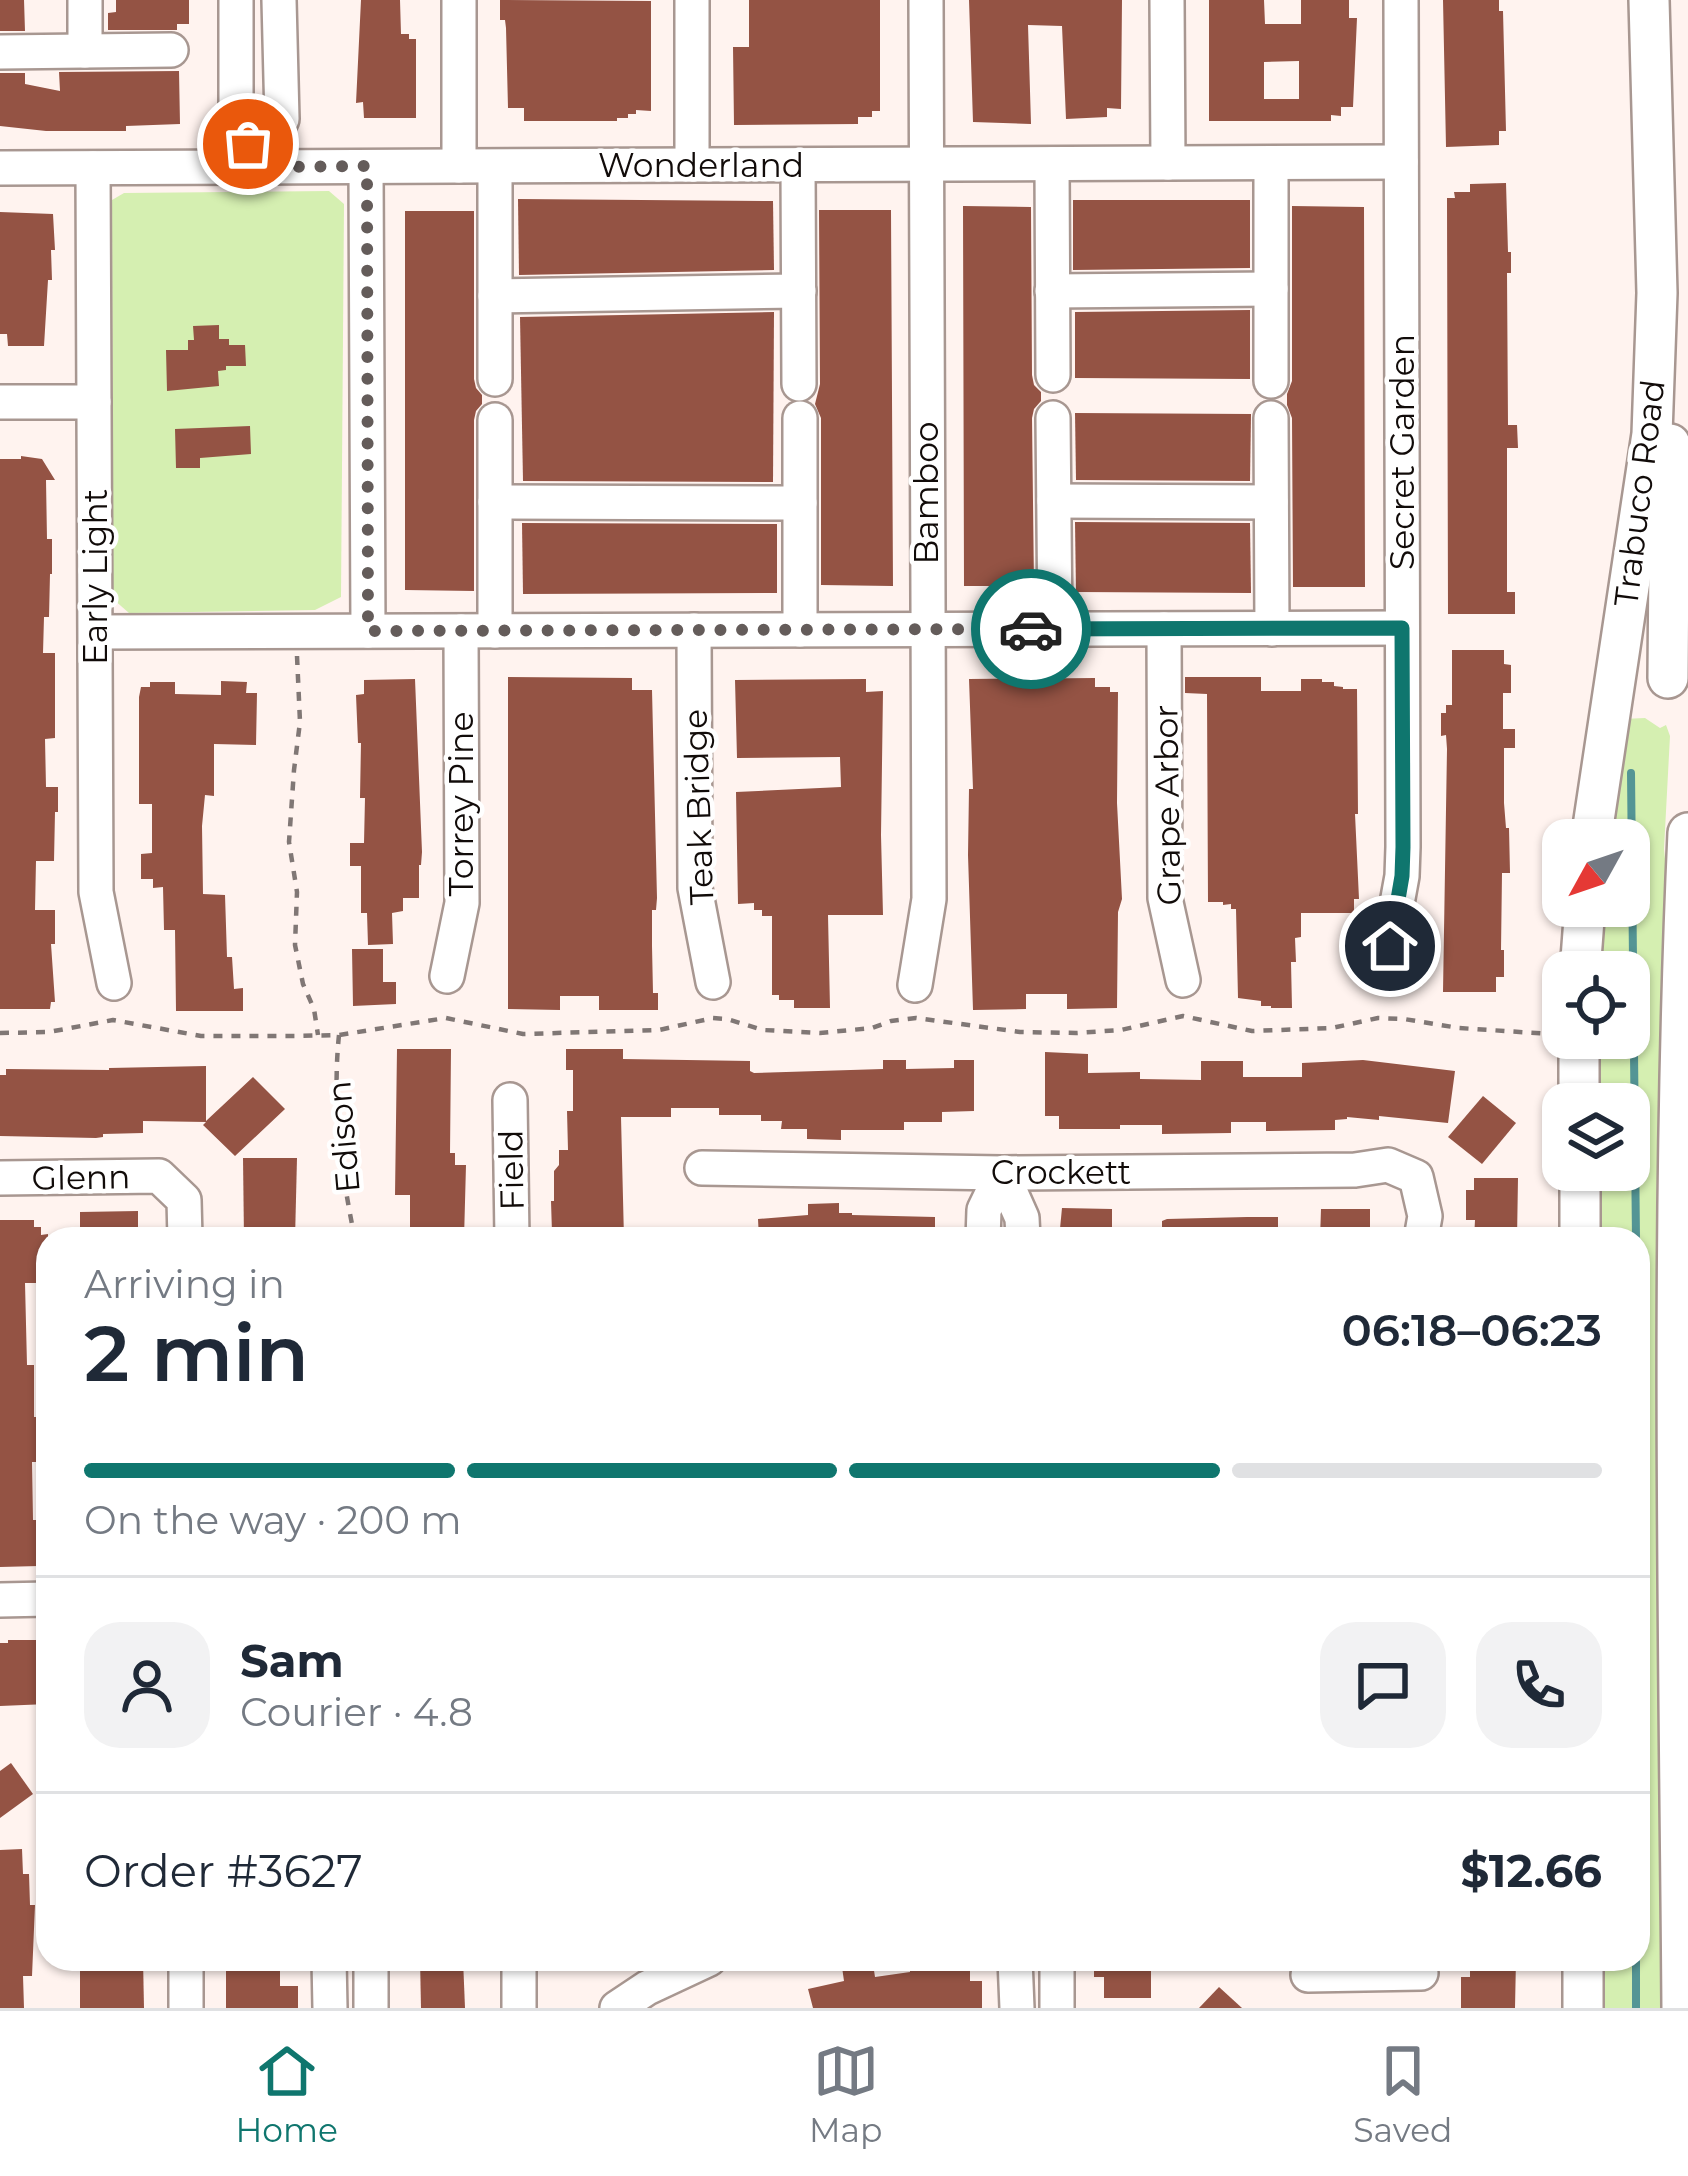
<!DOCTYPE html>
<meta charset="utf-8">
<style>
body{margin:0;font-family:Montserrat,sans-serif;background:#f2f2f3;color:#1f2937;height:100vh;display:flex;flex-direction:column;font-size:45px;white-space:nowrap}
*{box-sizing:border-box;margin:0}
p{font-size:39px;color:#747a83}
.icon{flex:none;width:66px;height:66px;fill:none;stroke:currentColor;stroke-width:2;stroke-linecap:round;stroke-linejoin:round}
.map{position:relative;flex:1;overflow:hidden}
.sheet{position:absolute;left:36px;top:1227px;width:1614px;height:744px;display:flex;flex-direction:column;background:#fff;border-radius:36px;box-shadow:0 3px 9px #0004}
.sheet>*{flex:none}
.needle{width:78px;rotate:230deg}
.buttons{position:absolute;left:1542px;top:819px;display:grid;gap:24px}
.buttons a{display:grid;place-items:center;width:108px;height:108px;border-radius:24px;background:#fff;box-shadow:0 3px 9px #0004;font-size:60px}
.pin{position:absolute;display:grid;place-items:center;width:102px;height:102px;color:#fff;margin:-51px;border:6px solid #fff;border-radius:50%;box-shadow:0 3px 12px #0007}
.courier{position:absolute;display:grid;place-items:center;width:120px;height:120px;margin:-60px;border:9px solid #0f766e;border-radius:50%;background:#fff;color:#222;box-shadow:0 3px 15px #0007}
.overview em{font-style:normal;font-weight:600}
.overview div{display:flex;flex-direction:column-reverse}
.overview{display:flex;align-items:center;justify-content:space-between;height:204px;padding:0 48px}
h1{font-size:78px;font-weight:600;line-height:90px}
.bar{display:grid;grid-template-columns:repeat(4,1fr);gap:18px 12px;align-content:center;height:144px;padding:0 48px}
.bar i{height:15px;border-radius:9px;background:#e0e1e3}
.bar .current{background:#0f766e}
.bar p{grid-column:span 4}
.line{display:flex;align-items:center;gap:30px;padding:0 48px;border-top:3px solid #e0e1e3}
.line div{flex:1}
.round{display:grid;place-items:center;flex:none;width:126px;height:126px;border-radius:36px;background:#f2f2f3}
.tab-bar{display:flex;justify-content:space-around;align-items:center;height:168px;border-top:3px solid #e0e1e3;background:#fff;font-size:33px;color:#747a83}
.tab-bar a{display:grid;justify-items:center;gap:6px}
.tab-bar .current{color:#0f766e}
.map>svg:first-child{display:block}
.green{fill:#d5efb1}
.lines{fill:none;stroke-linecap:round;stroke-linejoin:round}
.stream{stroke:#549595;stroke-width:8}
.building{fill:#945344;fill-rule:evenodd}
.minor-casing{stroke:#a89791;stroke-width:38}
.major-casing{stroke:#a89791;stroke-width:44}
.path{stroke:#807775;stroke-width:4.5;stroke-dasharray:9 9;stroke-linecap:butt}
.minor{stroke:#fff;stroke-width:33}
.major{stroke:#fff;stroke-width:39}
.done{stroke:#645c5a;stroke-width:12;stroke-dasharray:0 21.6}
.route{stroke:#0f766e;stroke-width:15}
.labels{text-anchor:middle;stroke-width:9;stroke-linejoin:round;paint-order:stroke}
.street-label{font-size:33px;fill:#110b09;stroke:#fff}
</style>
<div class="map">
<svg width="1688" height="2008" viewBox="0 0 1688 2008">
<rect width="100%" height="100%" fill="#fff3ef"/>
<g class="green">
<path d="M 329,191 L 344,204 L 341,597 L 315,610 L 129,613 L 113,599 L 112,200 L 124,193 Z"/>
<path d="M 1645,718 L 1660,728 L 1666,725 L 1670,736 L 1664,849 L 1671,918 L 1673,2008 L 1600,2008 L 1600,1959 L 1638,1959 L 1638,1239 L 1596,1239 L 1595,1170 L 1629,1170 L 1629,1104 L 1595,1104 L 1596,1038 L 1629,1038 L 1629,972 L 1598,972 L 1600,906 L 1629,906 L 1629,840 L 1608,840 L 1623,719 Z"/>
</g>
<g class="lines">
<g class="stream">
<path d="M 1631,773 L 1636,1239"/>
<path d="M 1636,1959 L 1636,2008"/>
</g>
</g>
<g class="building">
<path d="M 0,0 L 24,0 L 25,31 L 0,31 Z"/>
<path d="M 116,0 L 189,0 L 189,24 L 177,24 L 177,30 L 108,30 L 108,13 L 116,12 Z"/>
<path d="M 361,0 L 400,0 L 401,34 L 409,34 L 409,39 L 416,39 L 416,118 L 364,118 L 363,102 L 356,103 Z"/>
<path d="M 500,0 L 651,1 L 651,111 L 636,110 L 636,114 L 628,114 L 628,118 L 617,118 L 617,121 L 524,121 L 524,108 L 508,108 L 506,28 L 505,20 L 500,20 Z"/>
<path d="M 749,0 L 880,0 L 880,111 L 872,111 L 872,117 L 858,117 L 858,124 L 734,125 L 733,47 L 749,47 Z"/>
<path d="M 969,0 L 1122,0 L 1121,109 L 1107,108 L 1107,117 L 1066,119 L 1062,26 L 1028,25 L 1031,124 L 973,122 Z"/>
<path d="M 1209,0 L 1264,0 L 1265,24 L 1301,24 L 1301,0 L 1349,0 L 1349,18 L 1357,18 L 1353,107 L 1341,107 L 1341,116 L 1331,115 L 1331,121 L 1209,121 ZM 1299,61 L 1299,99 L 1264,99 L 1264,62 Z"/>
<path d="M 1443,0 L 1499,0 L 1499,11 L 1503,11 L 1506,131 L 1499,131 L 1499,145 L 1446,147 Z"/>
<path d="M 179,71 L 180,124 L 126,126 L 126,131 L 46,131 L 0,126 L 0,73 L 25,73 L 25,84 L 60,91 L 59,72 Z"/>
<path d="M 1506,183 L 1508,252 L 1511,252 L 1511,273 L 1507,273 L 1508,425 L 1517,425 L 1518,448 L 1507,448 L 1507,592 L 1515,592 L 1515,614 L 1448,614 L 1447,198 L 1455,198 L 1454,192 L 1470,192 L 1470,184 Z"/>
<path d="M 518,199 L 773,201 L 774,270 L 519,275 Z"/>
<path d="M 1073,200 L 1250,200 L 1250,268 L 1073,270 Z"/>
<path d="M 963,206 L 1031,207 L 1032,375 L 1034,385 L 1041,392 L 1041,401 L 1034,409 L 1032,418 L 1034,586 L 964,586 Z"/>
<path d="M 1292,206 L 1364,207 L 1365,587 L 1293,587 L 1292,418 L 1287,405 L 1287,394 L 1292,381 Z"/>
<path d="M 819,210 L 891,210 L 893,586 L 821,585 L 821,418 L 815,404 L 820,384 Z"/>
<path d="M 405,211 L 474,211 L 474,379 L 476,388 L 482,395 L 482,404 L 476,411 L 474,420 L 474,591 L 405,590 Z"/>
<path d="M 0,212 L 53,214 L 55,250 L 51,250 L 52,280 L 48,280 L 44,346 L 8,346 L 7,334 L 0,334 Z"/>
<path d="M 1250,310 L 1250,379 L 1075,378 L 1075,312 Z"/>
<path d="M 774,312 L 773,482 L 523,481 L 520,317 Z"/>
<path d="M 219,325 L 219,339 L 229,339 L 229,345 L 245,345 L 246,366 L 226,366 L 226,370 L 218,371 L 219,386 L 167,391 L 166,350 L 188,350 L 188,340 L 194,340 L 193,326 Z"/>
<path d="M 1075,413 L 1251,414 L 1250,481 L 1076,480 Z"/>
<path d="M 250,426 L 251,454 L 200,458 L 200,468 L 176,468 L 175,429 Z"/>
<path d="M 21,456 L 42,459 L 55,480 L 46,480 L 47,539 L 52,539 L 52,574 L 50,574 L 49,617 L 44,617 L 43,653 L 55,653 L 55,738 L 45,739 L 46,787 L 58,787 L 58,812 L 55,812 L 54,861 L 36,861 L 35,910 L 55,910 L 55,944 L 51,944 L 55,1002 L 51,1002 L 50,1009 L 0,1009 L 0,459 L 21,459 Z"/>
<path d="M 1075,522 L 1250,523 L 1251,593 L 1076,592 Z"/>
<path d="M 522,523 L 777,524 L 777,593 L 523,594 Z"/>
<path d="M 1452,650 L 1504,650 L 1504,664 L 1511,665 L 1511,693 L 1503,693 L 1503,729 L 1515,729 L 1515,748 L 1504,748 L 1504,803 L 1506,828 L 1509,828 L 1510,873 L 1502,873 L 1501,950 L 1504,950 L 1504,977 L 1496,977 L 1496,992 L 1443,992 L 1447,749 L 1446,735 L 1441,736 L 1441,713 L 1446,713 L 1446,705 L 1452,705 Z"/>
<path d="M 508,677 L 632,678 L 632,690 L 652,690 L 657,898 L 656,910 L 652,910 L 652,946 L 653,993 L 658,993 L 658,1010 L 599,1010 L 599,996 L 560,996 L 560,1010 L 508,1009 Z"/>
<path d="M 1185,677 L 1261,677 L 1261,691 L 1301,691 L 1301,679 L 1322,679 L 1322,682 L 1334,682 L 1334,686 L 1343,687 L 1343,689 L 1357,689 L 1358,814 L 1355,814 L 1359,899 L 1354,899 L 1354,913 L 1301,913 L 1301,937 L 1295,938 L 1296,962 L 1291,962 L 1292,1008 L 1271,1008 L 1271,1006 L 1261,1006 L 1261,1001 L 1238,998 L 1236,909 L 1231,909 L 1231,904 L 1223,905 L 1223,902 L 1208,902 L 1207,694 L 1185,693 Z"/>
<path d="M 1095,678 L 1095,687 L 1110,687 L 1110,692 L 1118,692 L 1117,803 L 1122,899 L 1118,912 L 1117,1008 L 1067,1009 L 1067,994 L 1026,994 L 1026,1009 L 973,1010 L 968,855 L 969,789 L 973,789 L 969,679 Z"/>
<path d="M 415,679 L 422,852 L 421,865 L 419,865 L 419,898 L 403,898 L 403,911 L 392,913 L 393,944 L 368,945 L 367,913 L 361,913 L 361,866 L 350,866 L 350,843 L 364,843 L 365,798 L 360,798 L 361,743 L 358,743 L 356,695 L 364,694 L 364,680 Z"/>
<path d="M 866,679 L 866,692 L 883,691 L 881,835 L 883,915 L 828,915 L 830,1008 L 794,1008 L 794,1000 L 779,1000 L 779,995 L 772,995 L 772,916 L 762,916 L 762,910 L 754,910 L 754,903 L 738,904 L 736,792 L 841,787 L 840,757 L 737,758 L 735,680 Z"/>
<path d="M 221,681 L 247,682 L 246,693 L 257,693 L 256,745 L 214,744 L 214,796 L 205,795 L 202,826 L 203,894 L 225,895 L 227,957 L 232,957 L 234,989 L 243,988 L 243,1011 L 176,1011 L 175,930 L 164,930 L 163,887 L 153,888 L 153,879 L 141,879 L 141,854 L 152,853 L 152,804 L 139,804 L 139,697 L 141,687 L 150,687 L 150,682 L 175,682 L 175,694 L 221,695 Z"/>
<path d="M 352,949 L 383,949 L 383,982 L 396,982 L 396,1004 L 353,1006 Z"/>
<path d="M 397,1049 L 451,1049 L 450,1153 L 455,1153 L 455,1165 L 466,1165 L 464,1239 L 410,1239 L 410,1195 L 395,1195 Z"/>
<path d="M 566,1049 L 623,1049 L 623,1059 L 750,1061 L 750,1071 L 754,1073 L 883,1069 L 883,1060 L 906,1060 L 906,1069 L 954,1068 L 954,1060 L 974,1060 L 974,1111 L 942,1112 L 942,1122 L 904,1122 L 904,1130 L 841,1130 L 841,1140 L 807,1139 L 807,1129 L 781,1129 L 782,1121 L 761,1121 L 761,1115 L 719,1115 L 719,1108 L 671,1108 L 671,1117 L 621,1117 L 624,1239 L 565,1239 L 565,1233 L 552,1233 L 551,1201 L 554,1201 L 554,1171 L 559,1165 L 559,1150 L 568,1150 L 567,1111 L 573,1111 L 573,1070 L 566,1070 Z"/>
<path d="M 1045,1052 L 1088,1054 L 1088,1073 L 1140,1072 L 1140,1079 L 1201,1080 L 1201,1061 L 1243,1061 L 1243,1077 L 1302,1077 L 1302,1063 L 1363,1060 L 1455,1071 L 1448,1123 L 1379,1116 L 1379,1120 L 1347,1117 L 1347,1119 L 1335,1120 L 1335,1130 L 1266,1131 L 1266,1122 L 1231,1122 L 1231,1133 L 1162,1134 L 1162,1125 L 1120,1125 L 1120,1129 L 1059,1129 L 1059,1116 L 1045,1116 Z"/>
<path d="M 206,1066 L 206,1121 L 253,1077 L 285,1109 L 235,1156 L 203,1125 L 206,1122 L 143,1121 L 143,1133 L 103,1134 L 103,1137 L 96,1138 L 0,1136 L 0,1075 L 6,1075 L 6,1069 L 109,1070 L 109,1068 Z"/>
<path d="M 1483,1096 L 1516,1123 L 1482,1164 L 1448,1137 Z"/>
<path d="M 243,1158 L 297,1158 L 295,1239 L 244,1239 Z"/>
<path d="M 1474,1178 L 1518,1178 L 1517,1239 L 1474,1239 L 1475,1220 L 1466,1220 L 1466,1190 L 1474,1190 Z"/>
<path d="M 839,1203 L 839,1213 L 852,1213 L 852,1215 L 935,1217 L 935,1239 L 759,1239 L 758,1219 L 808,1215 L 808,1204 Z"/>
<path d="M 1062,1208 L 1112,1209 L 1112,1239 L 1059,1239 Z"/>
<path d="M 1321,1209 L 1370,1209 L 1370,1239 L 1320,1239 Z"/>
<path d="M 138,1211 L 138,1239 L 80,1239 L 80,1212 Z"/>
<path d="M 1247,1217 L 1278,1217 L 1278,1239 L 1162,1239 L 1162,1221 L 1167,1219 Z"/>
<path d="M 0,1220 L 34,1220 L 34,1227 L 41,1227 L 41,1235 L 48,1234 L 48,1283 L 25,1283 L 27,1365 L 34,1365 L 34,1417 L 40,1417 L 40,1462 L 32,1462 L 33,1520 L 38,1520 L 39,1566 L 0,1567 Z"/>
<path d="M 8,1640 L 41,1640 L 41,1669 L 48,1669 L 48,1704 L 0,1706 L 0,1643 L 8,1643 Z"/>
<path d="M 11,1763 L 33,1794 L 0,1818 L 0,1771 Z"/>
<path d="M 22,1849 L 23,1874 L 29,1874 L 30,1905 L 35,1905 L 32,1976 L 23,1976 L 24,2008 L 0,2008 L 0,1850 Z"/>
<path d="M 80,1959 L 143,1959 L 144,2008 L 80,2008 Z"/>
<path d="M 226,1959 L 280,1959 L 280,1986 L 298,1986 L 298,2008 L 226,2008 Z"/>
<path d="M 420,1959 L 463,1959 L 465,2008 L 421,2008 Z"/>
<path d="M 1094,1959 L 1151,1959 L 1151,1998 L 1104,1998 L 1104,1977 L 1094,1977 Z"/>
<path d="M 1470,1959 L 1516,1959 L 1515,2008 L 1461,2008 L 1461,1977 L 1470,1977 Z"/>
<path d="M 873,1964 L 875,1977 L 910,1972 L 910,1969 L 970,1969 L 970,1981 L 982,1981 L 982,2008 L 813,2008 L 808,1989 L 844,1981 L 842,1967 Z"/>
<path d="M 1219,1987 L 1242,2008 L 1199,2008 Z"/>
</g>
<g class="lines">
<defs>
<g id="minor">
<path d="M 85,0 L 85,51"/>
<path d="M 236,0 L 236,121 L 260,167"/>
<path d="M 459,0 L 459,166"/>
<path d="M 692,0 L 692,165"/>
<path d="M 1167,0 L 1168,163"/>
<path d="M 0,52 L 171,50"/>
<path d="M 1052,164 L 1053,375"/>
<path d="M 798,165 L 799,384"/>
<path d="M 260,167 L 282,119 L 279,0"/>
<path d="M 366,167 L 368,631"/>
<path d="M 495,167 L 495,379"/>
<path d="M 0,168 L 1401,162"/>
<path d="M 93,168 L 96,892 L 114,983"/>
<path d="M 1052,291 L 1271,289"/>
<path d="M 495,296 L 799,291"/>
<path d="M 1271,381 L 1271,163"/>
<path d="M 0,402 L 94,402"/>
<path d="M 800,418 L 800,630"/>
<path d="M 1053,418 L 1055,629"/>
<path d="M 1271,418 L 1272,629"/>
<path d="M 495,420 L 495,631"/>
<path d="M 1054,501 L 1271,502"/>
<path d="M 495,502 L 800,503"/>
<path d="M 1164,629 L 1165,898 L 1183,980"/>
<path d="M 694,630 L 695,888 L 713,982"/>
<path d="M 96,632 L 1402,628"/>
<path d="M 1384,975 L 1402,876 L 1403,847 L 1401,0"/>
<path d="M 447,976 L 462,903 L 461,631"/>
<path d="M 915,985 L 929,899 L 926,0"/>
<path d="M 510,1100 L 512,1239"/>
<path d="M 702,1168 L 1002,1173 L 1355,1170 L 1388,1165 L 1416,1177 L 1425,1216 L 1421,1239"/>
<path d="M 1002,1173 L 1022,1218 L 1023,1239"/>
<path d="M 0,1178 L 159,1176 L 184,1200 L 185,1239"/>
<path d="M 983,1239 L 984,1210 L 1002,1173"/>
<path d="M 0,1600 L 48,1599"/>
<path d="M 186,1959 L 186,2008"/>
<path d="M 329,1959 L 330,2008"/>
<path d="M 371,1959 L 371,2008"/>
<path d="M 519,1959 L 519,2008"/>
<path d="M 1015,1959 L 1017,2008"/>
<path d="M 1057,1959 L 1057,2008"/>
<path d="M 1308,1975 L 1421,1973"/>
<path d="M 617,2008 L 647,1988 L 709,1959"/>
</g>
<g id="major">
<path d="M 1668,678 L 1670,444"/>
<path d="M 1591,840 L 1652,434 L 1657,293 L 1649,0"/>
<path d="M 1580,972 L 1585,906"/>
<path d="M 1579,1038 L 1579,1104"/>
<path d="M 1580,1170 L 1580,1239"/>
<path d="M 1583,1959 L 1583,2008"/>
<path d="M 1682,2008 C 1679,1617 1670,1224 1688,833"/>
</g>
</defs>
<use href="#minor" class="minor-casing"/>
<use href="#major" class="major-casing"/>
<g class="path">
<path d="M 297,656 L 300,722 L 294,770 L 289,842 L 297,892 L 295,945 L 303,984 L 314,1009 L 318,1035"/>
<path d="M 0,1033 L 49,1032 L 113,1020 L 201,1036 L 296,1036 L 339,1035 L 446,1018 L 523,1034 L 659,1030 L 713,1018 L 727,1019 L 763,1030 L 820,1033 L 872,1028 L 891,1021 L 916,1018 L 1020,1032 L 1076,1033 L 1121,1030 L 1183,1016 L 1252,1031 L 1332,1028 L 1378,1018 L 1404,1019 L 1459,1028 L 1551,1034"/>
<path d="M 339,1035 C 332,1103 341,1172 355,1239"/>
</g>
<use href="#minor" class="minor"/>
<use href="#major" class="major"/>
</g>
<g class="lines">
<path class="done" d="M 248,144 L 260,167 L 367,166 L 368,631 L 1031,629"/>
<path class="route" d="M 1031,629 L 1402,628 L 1403,847 L 1402,876 L 1390,946"/>
</g>
<g class="labels">
<g class="street-label">
<text x="701" y="177">Wonderland</text>
<text transform="translate(1402 452) rotate(-90)" y="12">Secret Garden</text>
<text transform="translate(926 493) rotate(-90)" y="12">Bamboo</text>
<text transform="translate(1639 493) rotate(-83)" y="12">Trabuco Road</text>
<text transform="translate(95 577) rotate(-90)" y="12">Early Light</text>
<text transform="translate(461 804) rotate(-90)" y="12">Torrey Pine</text>
<text transform="translate(1167 805) rotate(-91)" y="12">Grape Arbor</text>
<text transform="translate(698 807) rotate(-92)" y="12">Teak Bridge</text>
<text transform="translate(343 1137) rotate(-95)" y="12">Edison</text>
<text transform="translate(511 1170) rotate(-91)" y="12">Field</text>
<text x="1061" y="1184">Crockett</text>
<text transform="translate(81 1177) rotate(-1)" y="12">Glenn</text>
</g>
</g>
</svg>
<div class="buttons">
<a><svg class="needle" viewBox="-14 -14 28 28"><path d="M0-13l5 13h-10z" fill="#e53935"/><path d="M0 13l5-13h-10z" fill="#747a83"/></svg></a>
<a><svg class="icon" aria-label="locate" viewBox="0 0 24 24"><circle cx="12" cy="12" r="6"/><path d="M12 2v4M12 18v4M2 12h4M18 12h4"/></svg></a>
<a><svg class="icon" aria-label="layers" viewBox="0 0 24 24"><path d="M12 4l9 5-9 5-9-5zM3 14l9 5 9-5"/></svg></a>
</div>
<div class="pin" style="left:248px;top:144px;background:#ea580c"><svg class="icon" aria-label="bag" viewBox="0 0 24 24"><path d="M5 8h14l-1 12H6zM9 8a3 3 0 0 1 6 0"/></svg></div>
<div class="pin" style="left:1390px;top:946px;background:#1f2937"><svg class="icon" aria-label="home" viewBox="0 0 24 24"><path d="M3 11l9-7 9 7M6 9v11h12V9"/></svg></div>
<div class="courier" style="left:1031px;top:629px"><svg class="icon" aria-label="car" viewBox="0 0 24 24"><path d="M5 17H2v-5l4-1 3-4h7l3 4 3 1v5h-3M9 17h6M6 11h13"/><circle cx="7" cy="17" r="2"/><circle cx="17" cy="17" r="2"/></svg></div>
<section class="sheet">
<div class="overview"><div><h1>2 min</h1><p>Arriving in</p></div><em>06:18–06:23</em></div>
<div class="bar"><i class="current"></i><i class="current"></i><i class="current"></i><i></i><p>On the way · 200 m</p></div>
<div class="line" style="height:216px"><a class="round"><svg class="icon" aria-label="person" viewBox="0 0 24 24"><circle cx="12" cy="8" r="4"/><path d="M4 21q1-7 8-7t8 7"/></svg></a><div><b>Sam</b><p>Courier · 4.8</p></div><a class="round"><svg class="icon" aria-label="chat" viewBox="0 0 24 24"><path d="M4 5h16v11H9l-5 4z"/></svg></a><a class="round"><svg class="icon" aria-label="phone" viewBox="0 0 24 24"><path d="M5 4h4l2 5-3 2q2 4 5 5l2-3 5 2v4C11 20 4 13 5 4z"/></svg></a></div>
<div class="line" style="height:156px"><div>Order #3627</div><b>$12.66</b></div>
</section>
</div>
<nav class="tab-bar">
<a class="current"><svg class="icon" aria-label="home" viewBox="0 0 24 24"><path d="M3 11l9-7 9 7M6 9v11h12V9"/></svg>Home</a>
<a><svg class="icon" aria-label="map" viewBox="0 0 24 24"><path d="M3 6l6-2 6 2 6-2v14l-6 2-6-2-6 2zM9 4v14M15 6v14"/></svg>Map</a>
<a><svg class="icon" aria-label="saved" viewBox="0 0 24 24"><path d="M7 4h10v16l-5-4-5 4z"/></svg>Saved</a>
</nav>
